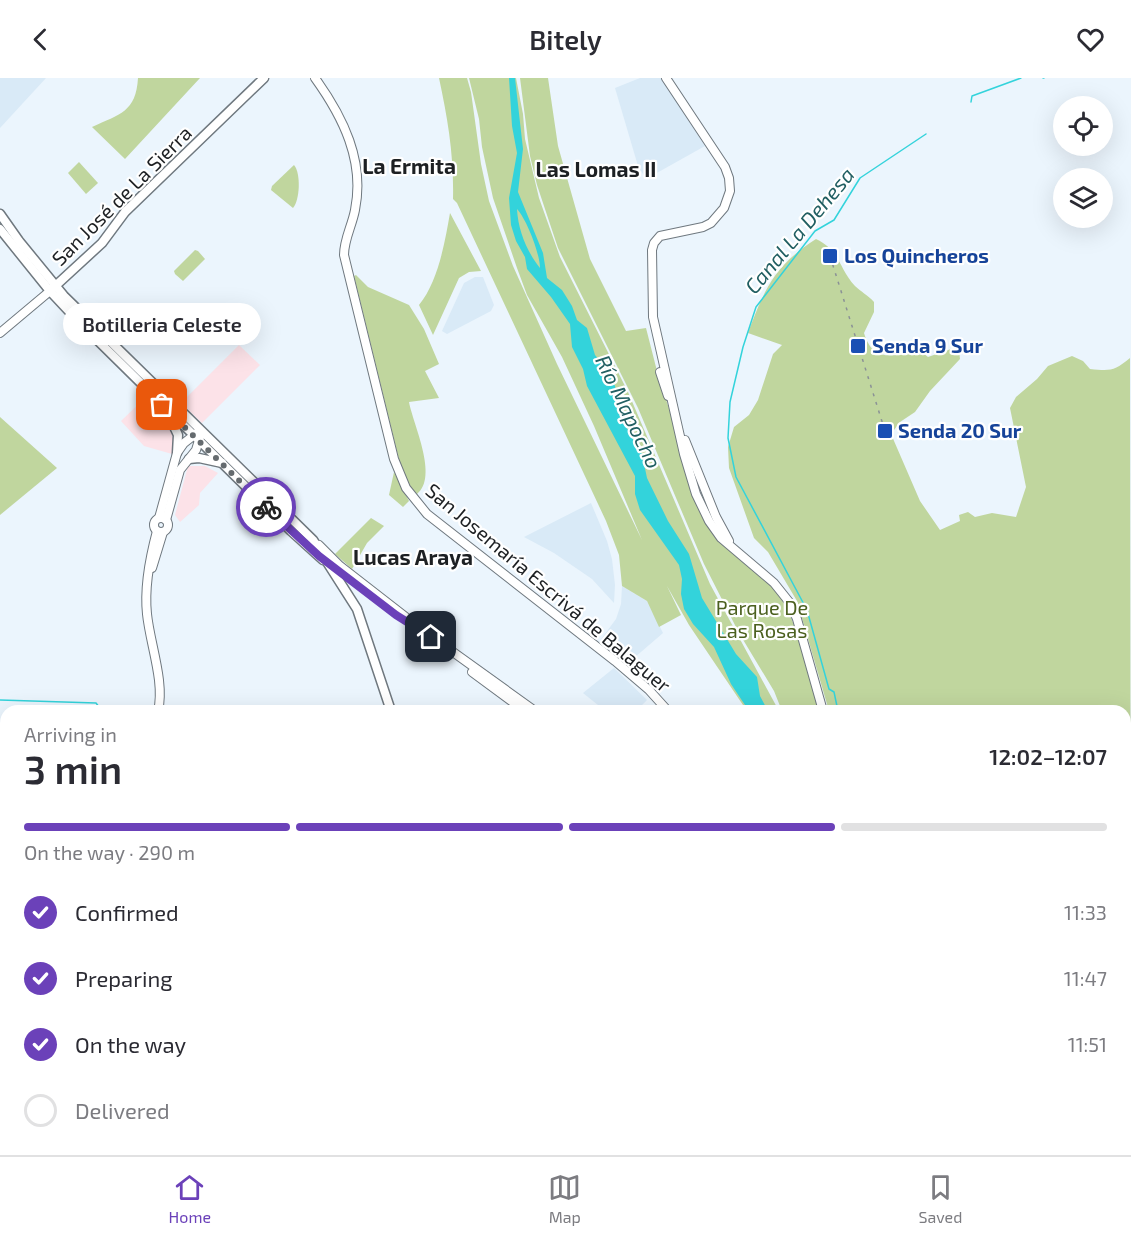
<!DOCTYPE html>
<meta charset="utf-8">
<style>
body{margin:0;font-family:"Exo 2",sans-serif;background:#f7f7f7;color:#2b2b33;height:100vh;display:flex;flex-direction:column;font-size:22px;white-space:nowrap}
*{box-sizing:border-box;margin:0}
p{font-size:20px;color:#7c7c81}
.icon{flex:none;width:33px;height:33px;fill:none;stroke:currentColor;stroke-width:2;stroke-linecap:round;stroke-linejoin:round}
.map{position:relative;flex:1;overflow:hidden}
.sheet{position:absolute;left:0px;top:627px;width:1131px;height:450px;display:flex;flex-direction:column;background:#fff;border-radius:18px 18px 0 0;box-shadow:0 6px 24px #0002}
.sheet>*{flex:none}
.controls{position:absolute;left:1053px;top:18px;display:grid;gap:12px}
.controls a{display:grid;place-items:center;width:60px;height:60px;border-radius:50%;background:#fff;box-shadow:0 6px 24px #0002;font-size:30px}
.pin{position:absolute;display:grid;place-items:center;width:51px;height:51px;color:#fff;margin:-26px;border-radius:12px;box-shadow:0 3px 9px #0006}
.courier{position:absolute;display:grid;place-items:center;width:60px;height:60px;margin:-30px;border:4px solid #6b41b9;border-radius:50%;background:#fff;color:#222;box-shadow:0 2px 8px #0007}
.bubble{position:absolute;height:42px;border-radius:21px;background:#fff;box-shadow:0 6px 24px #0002;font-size:20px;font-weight:600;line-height:42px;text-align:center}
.head em{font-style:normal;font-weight:600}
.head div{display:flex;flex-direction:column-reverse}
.head{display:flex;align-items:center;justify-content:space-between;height:102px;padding:0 24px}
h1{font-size:39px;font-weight:600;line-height:45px}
.bar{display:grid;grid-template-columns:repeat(4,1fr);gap:9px 6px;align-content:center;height:72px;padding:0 24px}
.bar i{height:8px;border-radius:4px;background:#e1e1e2}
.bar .selected{background:#6b41b9}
.bar p{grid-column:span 4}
ol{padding:0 24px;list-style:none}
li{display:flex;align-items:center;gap:18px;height:66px}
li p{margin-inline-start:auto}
li .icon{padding:6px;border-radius:50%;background:#6b41b9;color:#fff;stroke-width:4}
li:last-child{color:#7c7c81}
li i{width:33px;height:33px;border:3px solid #e1e1e2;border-radius:50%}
header{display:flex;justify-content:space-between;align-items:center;height:78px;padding:0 24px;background:#fff;font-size:27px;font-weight:600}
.tab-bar{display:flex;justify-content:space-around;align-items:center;height:84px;border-top:2px solid #e1e1e2;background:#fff;font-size:16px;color:#7c7c81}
.tab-bar a{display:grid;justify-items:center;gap:3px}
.tab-bar .selected{color:#6b41b9}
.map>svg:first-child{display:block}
.commercial{fill:#fce2e8}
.built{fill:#d9eaf7}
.green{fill:#c0d69e}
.water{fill:#33d3db;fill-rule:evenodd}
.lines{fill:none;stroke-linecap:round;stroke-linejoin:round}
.stream{stroke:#33d3db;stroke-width:1.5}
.tertiary-casing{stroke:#6f787f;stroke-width:10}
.secondary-casing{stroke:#6f787f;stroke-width:11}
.tertiary{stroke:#fff;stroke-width:8}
.secondary{stroke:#fff;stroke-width:8}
.rail{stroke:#8a9196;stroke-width:1.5;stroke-dasharray:3 6;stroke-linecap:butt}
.done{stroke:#656b6f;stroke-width:6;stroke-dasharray:0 10.8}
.route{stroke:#6b41b9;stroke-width:8}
.transit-dot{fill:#1a4fb4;stroke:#fff;stroke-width:2}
.labels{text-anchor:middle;stroke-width:4.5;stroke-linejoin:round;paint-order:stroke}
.street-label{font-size:20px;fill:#1d2023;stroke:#fff}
.transit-label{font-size:20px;font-weight:bold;fill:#164399;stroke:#fff;text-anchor:start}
.park-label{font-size:20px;fill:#4b601f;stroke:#fff}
.neighbourhood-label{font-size:21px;font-weight:bold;fill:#1d2023;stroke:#fff}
.water-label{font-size:21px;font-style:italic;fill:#215f62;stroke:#fff}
</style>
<header><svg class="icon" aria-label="back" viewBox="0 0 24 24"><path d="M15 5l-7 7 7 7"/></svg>Bitely<svg class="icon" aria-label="heart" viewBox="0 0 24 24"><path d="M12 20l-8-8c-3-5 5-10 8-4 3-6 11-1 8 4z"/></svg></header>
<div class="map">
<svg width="1131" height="1077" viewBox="0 0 1131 1077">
<rect width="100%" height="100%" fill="#ebf5fd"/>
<g class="commercial">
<path d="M 239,267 L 260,287 L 202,345 L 181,325 Z"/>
<path d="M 147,318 L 169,347 L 173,360 L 174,376 L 172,376 L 144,368 L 121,343 Z"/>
<path d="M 188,388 L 205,388 L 218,395 L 200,415 L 199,427 L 180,444 L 175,437 Z"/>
</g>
<g class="built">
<path d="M 0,0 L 46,0 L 0,50 Z"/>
<path d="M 640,0 L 661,0 L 705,68 L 646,101 L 638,88 L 615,10 Z"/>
<path d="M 475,199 L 483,199 L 494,227 L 491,233 L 447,256 L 442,253 L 464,205 Z"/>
<path d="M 591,425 L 607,463 L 612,481 L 615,507 L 614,525 L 592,501 L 554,475 L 524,459 Z"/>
<path d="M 622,508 L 647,523 L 663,555 L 627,586 L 599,564 L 616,541 L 621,526 Z"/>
<path d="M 614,590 L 647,622 L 636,633 L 602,633 L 603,631 L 583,615 Z"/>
</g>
<g class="green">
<path d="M 138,0 L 200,0 L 125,81 L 92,49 C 120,36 136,34 138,0 Z"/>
<path d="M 439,0 L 467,0 L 471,14 L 481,86 L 489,123 L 513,188 L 557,286 L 642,462 L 594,348 L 562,279 L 527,217 L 517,190 L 493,120 L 482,69 L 479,41 L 469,0 L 516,0 L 523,36 L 525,61 L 539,120 L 560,179 L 628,314 L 710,506 L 779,633 L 747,633 L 689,547 L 667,508 L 681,537 L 659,549 L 647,523 L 622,508 L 619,477 L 606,443 L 457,125 L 453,121 C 454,78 448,42 439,0 Z"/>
<path d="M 520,0 L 548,0 L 558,68 L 590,181 L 626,253 L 646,250 L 657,293 L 702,434 L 776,512 C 800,548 808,592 819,633 L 782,633 L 774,613 L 739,555 L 704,486 L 638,330 L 558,170 L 537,107 L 530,78 Z"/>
<path d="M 79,84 L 98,105 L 86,116 L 68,95 Z"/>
<path d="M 294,87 C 301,95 300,122 293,130 L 271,112 L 272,108 Z"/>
<path d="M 450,135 L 481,193 L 469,194 L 459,200 L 433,257 L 419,227 C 438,204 445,164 450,135 Z"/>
<path d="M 816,161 C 840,172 839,191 855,208 C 861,214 868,217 874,224 L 874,234 L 864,255 C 874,288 896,275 922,274 L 928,279 L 951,271 L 959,273 L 960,281 L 930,313 L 915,334 L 900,344 L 891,356 L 920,423 L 940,452 L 960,443 L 959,437 L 968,434 L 975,439 L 992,435 L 1016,439 L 1026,409 L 1010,330 L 1016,319 L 1037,301 L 1048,288 L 1072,278 L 1083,283 L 1090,291 C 1111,293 1114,293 1130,280 L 1131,1077 L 1040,1077 L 1022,1071 L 1125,1071 L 1125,633 L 829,633 L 797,523 L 768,474 L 754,460 L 729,390 L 728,369 L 734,349 L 749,337 L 758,322 L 773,276 L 782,267 L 748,255 C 765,210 774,188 816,161 Z"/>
<path d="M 195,172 L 198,173 L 205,181 L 183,203 L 175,196 L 174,193 Z"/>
<path d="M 356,197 L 368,209 L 409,227 L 424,251 L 439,286 L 425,293 L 439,320 L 409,324 C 413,346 439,399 417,416 L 413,414 L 402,394 L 354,198 Z"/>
<path d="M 0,339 L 57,390 L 0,437 Z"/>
<path d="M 394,394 L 409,423 L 403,429 L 389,417 Z"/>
<path d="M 371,440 L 384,448 L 367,465 L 352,491 L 335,476 Z"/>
<path d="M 6,973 L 6,1071 L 637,1071 L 638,1077 L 0,1077 L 0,982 Z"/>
</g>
<path class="water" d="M 509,0 L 515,0 L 523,71 L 518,114 L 543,175 L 547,200 L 562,212 L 572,228 L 577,242 L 587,250 L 595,277 L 606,290 L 615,308 L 621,340 L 642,376 L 647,400 L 668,443 L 689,476 L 702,520 L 736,576 L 757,599 L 760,618 L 768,633 L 749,633 L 731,606 L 714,569 L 693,546 L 684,531 L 681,516 L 682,501 L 679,487 L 640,432 L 635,416 L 635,398 L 587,308 L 583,291 L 572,269 L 570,246 L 551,219 L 527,191 L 525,179 L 516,163 L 511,147 L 509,120 L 517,75 L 512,48 ZM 517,131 C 527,142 540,176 540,190 C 527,174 518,152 517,131 Z"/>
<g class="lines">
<g class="stream">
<path d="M 1043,0 L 1044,0"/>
<path d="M 971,24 L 972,18 L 1021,0"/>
<path d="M 0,622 L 96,625 L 102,633"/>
<path d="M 838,633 L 834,614 L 829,611 L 807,532 L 736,399 L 728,360 L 730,324 L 743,269 L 756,229 L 815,153 L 834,142 L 860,100 L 926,56"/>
<path d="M 1125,835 L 1131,834"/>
<path d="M 755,1071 L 756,1077"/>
<path d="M 892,1071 L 894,1077"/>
</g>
<defs>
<g id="tertiary">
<path d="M 315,0 C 343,39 365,83 355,132 C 352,148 344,161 344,177 L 394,381 L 406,410 L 427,436 L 615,583 L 649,612 L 668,633"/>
<path d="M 666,0 L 725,89 L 729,100 L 730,113 L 724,130 L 711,145 L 703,149 L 660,158 L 654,165 L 652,172 L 653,239 L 684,376 L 696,416 L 709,443 L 721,460 L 774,505 L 790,525 L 797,541 L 823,633"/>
<path d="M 0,255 L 50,213"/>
<path d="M 660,294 L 668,318"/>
<path d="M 685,362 L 716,439 L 729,463"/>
<circle cx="161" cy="447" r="7"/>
<path d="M 159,440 L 177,375 L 184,365 L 198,354"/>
<path d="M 166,442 L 180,392 L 196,372 L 200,359"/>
<path d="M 157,453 C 150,479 144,508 147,536 C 150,566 165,604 158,633"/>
<path d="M 319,467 L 340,488 L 421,551 L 535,633"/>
<path d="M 152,490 L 163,454"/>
<path d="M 472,594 L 525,633"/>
<path d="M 0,733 L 6,727"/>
<path d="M 0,742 L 6,748"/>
</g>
<g id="secondary">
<path d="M 0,136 L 19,163 L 64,218 L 313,462 L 357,531 L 391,633"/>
<path d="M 0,151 L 50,213 L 80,245 L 291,453 L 323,482"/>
<path d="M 52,211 L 102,165 L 125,134 L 264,0"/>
<path d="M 169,338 L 178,357 L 177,375"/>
<path d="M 189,381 L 199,380 L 222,385"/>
<path d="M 725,1071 L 726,1077"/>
</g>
</defs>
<use href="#tertiary" class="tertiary-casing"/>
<use href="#secondary" class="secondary-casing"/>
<use href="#tertiary" class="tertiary"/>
<use href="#secondary" class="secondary"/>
<path class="rail" d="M 830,178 L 885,353"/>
</g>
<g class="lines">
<path class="done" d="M 162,327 L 266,429"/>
<path class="route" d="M 266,429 L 319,478 L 396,537 L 431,559"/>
</g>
<g class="transit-dot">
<rect x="822" y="170" width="16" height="16" rx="3"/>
<rect x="850" y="260" width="16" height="16" rx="3"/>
<rect x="877" y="345" width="16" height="16" rx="3"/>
</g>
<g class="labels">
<g class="street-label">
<text transform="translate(122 118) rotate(-45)" y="7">San José de La Sierra</text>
<text transform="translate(548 510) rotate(40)" y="7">San Josemaría Escrivá de Balaguer</text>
</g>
<g class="transit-label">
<text x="844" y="185">Los Quincheros</text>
<text x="872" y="275">Senda 9 Sur</text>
<text x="898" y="360">Senda 20 Sur</text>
</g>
<g class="park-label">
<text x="762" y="537">Parque De<tspan x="762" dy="23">Las Rosas</tspan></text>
</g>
<g class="neighbourhood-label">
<text x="409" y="96">La Ermita</text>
<text x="596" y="99">Las Lomas II</text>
<text x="413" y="487">Lucas Araya</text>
</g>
<g class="water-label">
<text transform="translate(800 153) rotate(-50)" y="7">Canal La Dehesa</text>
<text transform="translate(628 334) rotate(64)" y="7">Río Mapocho</text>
</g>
</g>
</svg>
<div class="controls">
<a><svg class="icon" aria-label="locate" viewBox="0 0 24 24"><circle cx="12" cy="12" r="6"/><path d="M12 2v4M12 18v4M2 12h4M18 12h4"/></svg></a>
<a><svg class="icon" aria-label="layers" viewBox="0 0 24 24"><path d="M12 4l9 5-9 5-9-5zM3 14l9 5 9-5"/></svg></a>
</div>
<div class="pin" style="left:162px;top:327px;background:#ea580c"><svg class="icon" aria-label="bag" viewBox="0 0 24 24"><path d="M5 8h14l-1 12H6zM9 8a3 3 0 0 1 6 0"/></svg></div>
<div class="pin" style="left:431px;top:559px;background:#1f2937"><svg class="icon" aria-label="home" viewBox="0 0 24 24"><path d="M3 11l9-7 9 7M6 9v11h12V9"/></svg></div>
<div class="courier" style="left:266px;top:429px"><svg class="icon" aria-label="bike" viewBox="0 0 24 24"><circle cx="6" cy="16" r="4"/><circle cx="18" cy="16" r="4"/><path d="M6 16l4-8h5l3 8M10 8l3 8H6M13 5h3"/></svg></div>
<div class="bubble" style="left:63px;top:225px;width:198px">Botilleria Celeste</div>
<section class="sheet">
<div class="head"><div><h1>3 min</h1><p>Arriving in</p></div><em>12:02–12:07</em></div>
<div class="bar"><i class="selected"></i><i class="selected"></i><i class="selected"></i><i></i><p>On the way · 290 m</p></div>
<ol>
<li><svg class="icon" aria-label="check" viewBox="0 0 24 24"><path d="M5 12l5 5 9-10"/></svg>Confirmed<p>11:33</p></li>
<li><svg class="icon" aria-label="check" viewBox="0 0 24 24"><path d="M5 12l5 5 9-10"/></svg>Preparing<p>11:47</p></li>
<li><svg class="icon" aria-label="check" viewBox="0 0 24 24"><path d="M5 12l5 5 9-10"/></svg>On the way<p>11:51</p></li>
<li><i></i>Delivered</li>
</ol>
</section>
</div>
<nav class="tab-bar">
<a class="selected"><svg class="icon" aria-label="home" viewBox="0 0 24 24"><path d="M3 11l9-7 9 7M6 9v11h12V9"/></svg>Home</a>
<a><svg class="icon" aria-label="map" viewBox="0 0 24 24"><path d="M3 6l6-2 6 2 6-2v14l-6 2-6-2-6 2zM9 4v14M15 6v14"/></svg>Map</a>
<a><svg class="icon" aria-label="saved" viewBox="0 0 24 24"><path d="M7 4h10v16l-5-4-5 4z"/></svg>Saved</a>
</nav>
